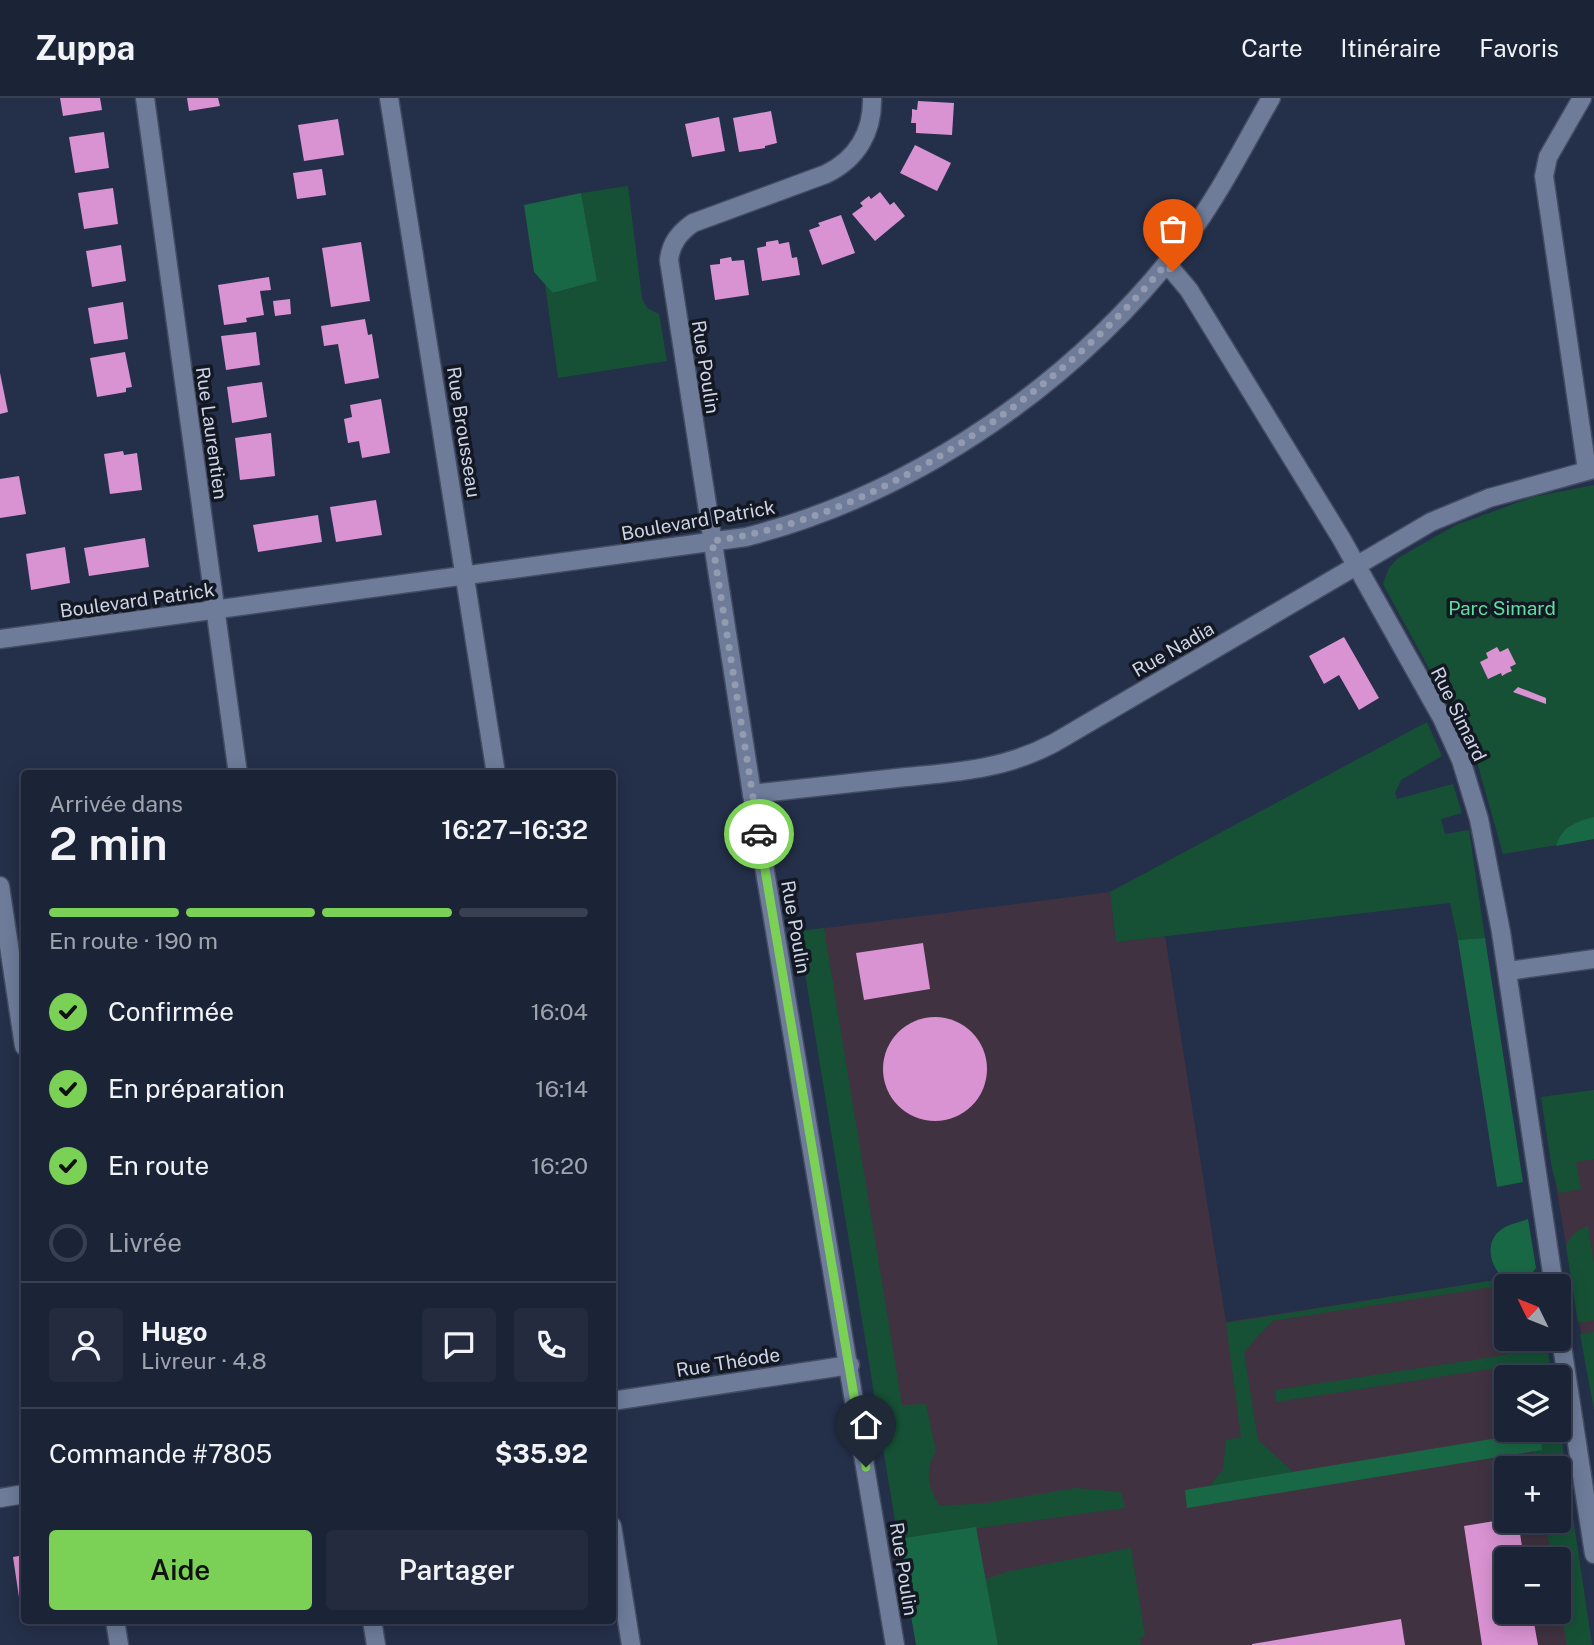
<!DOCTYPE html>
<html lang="fr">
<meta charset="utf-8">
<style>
body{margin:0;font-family:"Public Sans",sans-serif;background:#242b3f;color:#f1f3f6;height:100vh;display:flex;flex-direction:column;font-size:26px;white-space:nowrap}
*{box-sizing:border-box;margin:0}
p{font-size:23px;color:#a0a4ad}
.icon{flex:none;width:38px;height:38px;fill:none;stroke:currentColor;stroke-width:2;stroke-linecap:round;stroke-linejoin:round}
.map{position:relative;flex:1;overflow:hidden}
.details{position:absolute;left:21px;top:672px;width:595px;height:854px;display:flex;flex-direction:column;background:#1b2337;border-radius:7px;box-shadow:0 4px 18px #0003,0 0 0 2px #394052}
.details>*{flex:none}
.needle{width:46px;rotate:313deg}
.controls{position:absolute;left:1494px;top:1176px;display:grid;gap:14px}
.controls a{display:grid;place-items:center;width:77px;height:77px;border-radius:7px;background:#1b2337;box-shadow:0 4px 18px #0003,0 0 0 2px #394052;font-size:35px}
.pin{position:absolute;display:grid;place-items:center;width:60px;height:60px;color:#fff;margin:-72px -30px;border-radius:50% 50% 50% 0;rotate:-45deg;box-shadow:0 0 7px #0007}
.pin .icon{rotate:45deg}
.courier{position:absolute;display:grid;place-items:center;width:70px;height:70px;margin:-35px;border:5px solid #7ad156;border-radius:50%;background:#fff;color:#222;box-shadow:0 2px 9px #0007}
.overview em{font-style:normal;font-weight:600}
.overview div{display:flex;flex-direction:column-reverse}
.overview{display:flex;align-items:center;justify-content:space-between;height:119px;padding:0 28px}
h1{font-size:46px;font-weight:600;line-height:52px}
.bar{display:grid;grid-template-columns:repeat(4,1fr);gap:10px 7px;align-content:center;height:84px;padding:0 28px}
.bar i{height:9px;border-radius:5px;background:#394052}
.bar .active{background:#7ad156}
.bar p{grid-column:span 4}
.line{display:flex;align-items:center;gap:18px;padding:0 28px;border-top:2px solid #394052}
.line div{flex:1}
.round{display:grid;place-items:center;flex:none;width:74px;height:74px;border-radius:7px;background:#242b3f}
ol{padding:0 28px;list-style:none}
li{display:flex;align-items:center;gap:21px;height:77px}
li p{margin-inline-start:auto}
li .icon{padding:7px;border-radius:50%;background:#7ad156;color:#111;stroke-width:4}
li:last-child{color:#a0a4ad}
li i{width:38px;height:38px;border:4px solid #394052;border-radius:50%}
.action{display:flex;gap:14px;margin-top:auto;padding:14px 28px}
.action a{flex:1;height:80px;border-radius:7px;background:#7ad156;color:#111;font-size:28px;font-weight:600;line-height:80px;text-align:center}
.action a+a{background:#242b3f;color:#f1f3f6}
header{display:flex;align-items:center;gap:42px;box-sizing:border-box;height:98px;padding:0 35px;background:#1b2337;border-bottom:2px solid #394052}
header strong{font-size:33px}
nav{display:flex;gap:38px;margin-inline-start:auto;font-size:24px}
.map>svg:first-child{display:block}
.industrial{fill:#403240;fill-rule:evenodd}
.green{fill:#165136}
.forest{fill:#196845}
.building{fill:#d992d2}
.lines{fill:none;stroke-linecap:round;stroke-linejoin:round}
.street-casing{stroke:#434c62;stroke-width:21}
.secondary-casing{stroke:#434c62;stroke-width:21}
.street{stroke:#6e7c9a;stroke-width:18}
.secondary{stroke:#6e7c9a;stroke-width:18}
.done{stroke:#929baf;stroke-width:7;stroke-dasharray:0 12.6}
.route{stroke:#7ad156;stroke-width:9}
.labels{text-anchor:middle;stroke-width:7;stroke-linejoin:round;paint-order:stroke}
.street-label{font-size:19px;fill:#cdd5e6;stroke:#131823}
.park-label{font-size:19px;fill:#5de0a0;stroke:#131823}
</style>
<header>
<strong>Zuppa</strong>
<nav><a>Carte</a><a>Itinéraire</a><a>Favoris</a></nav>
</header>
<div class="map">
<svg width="1594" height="1547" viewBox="0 0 1594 1547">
<rect width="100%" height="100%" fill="#242f49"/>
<g class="industrial">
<path d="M 1110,794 L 1116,844 L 1165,838 L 1226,1224 L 1502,1181 L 1514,1188 L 1507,1188 L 1507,1241 L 1546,1241 L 1552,1279 L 1507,1279 L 1507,1332 L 1559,1332 L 1559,1327 L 1592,1547 L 998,1547 L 976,1429 L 916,1438 L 818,831 ZM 1507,1370 L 1559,1370 L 1559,1423 L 1507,1423 ZM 1507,1461 L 1559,1461 L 1559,1514 L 1507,1514 Z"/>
<path d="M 1594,992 L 1594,1312 L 1541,999 Z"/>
</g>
<g class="green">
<path d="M 628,88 L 642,200 L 647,210 L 659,216 L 667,263 L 558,280 L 545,186 L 554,195 L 597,183 L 581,95 Z"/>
<path d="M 1594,387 L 1594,741 L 1503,756 L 1477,664 L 1450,609 L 1383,486 L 1389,470 L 1398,460 L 1456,427 L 1533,399 Z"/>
<path d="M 1427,624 L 1442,658 L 1401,682 L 1395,695 L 1397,701 L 1453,686 L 1462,715 L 1441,721 L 1445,736 L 1469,732 L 1485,840 L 1458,842 L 1450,805 L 1116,844 L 1110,794 Z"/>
<path d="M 824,830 L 902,1307 L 926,1306 L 936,1354 C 923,1372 929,1391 940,1408 L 986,1405 L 1075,1390 L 1121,1394 L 1125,1410 L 898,1441 L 798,833 Z"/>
<path d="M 1594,992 L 1594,1061 L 1576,1064 L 1581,1091 L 1559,1095 L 1552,1071 L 1541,999 Z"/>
<path d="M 1588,1128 L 1594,1167 L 1594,1222 L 1578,1225 L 1566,1148 C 1571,1137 1577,1132 1588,1128 Z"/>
<path d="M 1502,1181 L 1514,1188 L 1507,1188 L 1507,1194 L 1493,1189 L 1272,1223 L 1244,1254 L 1258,1342 L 1293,1374 L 1210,1388 L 1223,1371 L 1226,1342 L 1241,1339 L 1226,1225 Z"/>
<path d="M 1594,1234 L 1594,1312 L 1580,1236 Z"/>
<path d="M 1523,1241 L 1546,1241 L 1552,1279 L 1533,1279 L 1510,1268 L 1276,1304 L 1275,1292 L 1506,1257 Z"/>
<path d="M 1560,1331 L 1592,1547 L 1567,1547 L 1559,1504 L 1559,1461 L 1552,1461 L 1545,1423 L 1559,1423 L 1559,1370 L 1536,1370 L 1533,1353 L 1542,1351 L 1540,1333 Z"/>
<path d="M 1131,1450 L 1145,1538 L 1140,1540 L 1141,1547 L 998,1547 L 986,1481 L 1010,1473 Z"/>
</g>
<g class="forest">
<path d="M 581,95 L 597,183 L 553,195 L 534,174 L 524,107 Z"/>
<path d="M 1594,719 L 1594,741 L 1556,748 C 1562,728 1576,724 1594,719 Z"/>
<path d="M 1485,840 L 1523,1084 L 1497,1089 L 1458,842 Z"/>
<path d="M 1528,1121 L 1536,1170 L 1523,1188 C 1497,1188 1477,1148 1502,1131 C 1509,1126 1520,1124 1528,1121 Z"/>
<path d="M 1540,1333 L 1542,1352 L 1187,1410 L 1185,1392 Z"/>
<path d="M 976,1429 L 998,1547 L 916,1547 L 898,1441 Z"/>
</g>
<g class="building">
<path d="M 60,0 L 100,0 L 102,12 L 63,18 Z"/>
<path d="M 187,0 L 218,0 L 220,8 L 189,13 Z"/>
<path d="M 918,3 L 954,5 L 952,37 L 916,35 L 916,25 L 911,25 L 912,17 L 912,11 L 917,12 Z"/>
<path d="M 771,13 L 777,45 L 765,48 L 765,50 L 739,54 L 733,20 Z"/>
<path d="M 719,19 L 725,53 L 692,59 L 685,26 Z"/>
<path d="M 338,21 L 344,57 L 304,63 L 298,27 Z"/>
<path d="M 104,34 L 109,70 L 75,75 L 69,39 Z"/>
<path d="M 915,47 L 951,65 L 937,93 L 900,75 Z"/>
<path d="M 322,71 L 326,97 L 297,101 L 293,75 Z"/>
<path d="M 113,90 L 118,126 L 84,131 L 78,95 Z"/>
<path d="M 880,94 L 890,107 L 894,104 L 905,118 L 875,143 L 852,116 L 863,108 L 860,105 L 865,101 L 869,98 L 871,101 Z"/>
<path d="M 841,117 L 855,155 L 822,167 L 809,132 L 820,128 L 818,125 Z"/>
<path d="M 778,142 L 779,146 L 789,144 L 792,160 L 797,159 L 800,177 L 762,183 L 757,150 L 766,148 L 766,144 Z"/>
<path d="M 361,144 L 370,203 L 331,209 L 322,150 Z"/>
<path d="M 121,147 L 126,183 L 92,189 L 86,153 Z"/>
<path d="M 731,159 L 732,163 L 744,162 L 749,197 L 715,202 L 710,167 L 720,166 L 720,161 Z"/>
<path d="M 269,179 L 271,192 L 260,193 L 264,217 L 246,220 L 247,224 L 224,227 L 218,187 Z"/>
<path d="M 290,201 L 291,216 L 275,218 L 273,203 Z"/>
<path d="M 123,204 L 128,241 L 94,246 L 88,210 Z"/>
<path d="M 365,221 L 368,237 L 372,236 L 379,280 L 345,286 L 338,246 L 324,248 L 321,228 Z"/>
<path d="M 256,234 L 260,267 L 226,272 L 221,238 Z"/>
<path d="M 125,254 L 132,289 L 126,290 L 126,294 L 97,299 L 90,260 Z"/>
<path d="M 0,275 L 8,314 L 0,316 Z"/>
<path d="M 262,284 L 267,319 L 232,325 L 227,289 Z"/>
<path d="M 381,301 L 390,355 L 362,360 L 359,343 L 348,345 L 344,321 L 352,319 L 350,307 Z"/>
<path d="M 271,335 L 275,378 L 240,382 L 235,340 Z"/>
<path d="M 123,353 L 124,357 L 137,355 L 142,392 L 110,396 L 104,356 Z"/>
<path d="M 19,378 L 26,416 L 0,420 L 0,381 Z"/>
<path d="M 376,402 L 382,437 L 336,444 L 330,409 Z"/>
<path d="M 318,417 L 322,444 L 258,454 L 253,427 Z"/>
<path d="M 145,440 L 149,469 L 89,478 L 84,450 Z"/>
<path d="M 65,449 L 70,485 L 31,492 L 26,456 Z"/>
<path d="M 1344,539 L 1379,600 L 1359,612 L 1339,577 L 1324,586 L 1309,558 Z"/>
<path d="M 1497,549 L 1500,554 L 1508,550 L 1516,566 L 1510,569 L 1512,573 L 1507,575 L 1502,578 L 1501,575 L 1488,581 L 1480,564 L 1488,560 L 1486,555 Z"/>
<path d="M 1518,589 L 1546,600 L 1546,606 L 1513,594 Z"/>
<path d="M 923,845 L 930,891 L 864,902 L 856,855 Z"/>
<circle cx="935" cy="971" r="52"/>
<path d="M 1507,1421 L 1507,1423 L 1518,1423 L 1524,1461 L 1507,1461 L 1507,1514 L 1532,1514 L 1538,1547 L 1482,1547 L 1464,1428 Z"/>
<path d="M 24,1457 L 24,1505 L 20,1506 L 13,1459 Z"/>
<path d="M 1401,1521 L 1405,1547 L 1252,1547 L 1252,1546 Z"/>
</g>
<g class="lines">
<defs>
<g id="street">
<path d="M 145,0 L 238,676"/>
<path d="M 389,0 L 496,676"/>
<path d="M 872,0 C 873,34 857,61 826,76 L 693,125 C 679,135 671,145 669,162 L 752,696 L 895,1547"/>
<path d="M 1582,0 L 1548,59 L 1544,78 L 1587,372"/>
<path d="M 1165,168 L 1173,173 L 1189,192 L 1341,440 L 1442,620 L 1461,662 L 1479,721 L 1501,834 L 1554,1188"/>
<path d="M 752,696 C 801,691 849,685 897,680 C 954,674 1001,673 1054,645 L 1431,424 L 1489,400 L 1594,371"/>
<path d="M 0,788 L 24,948"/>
<path d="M 1508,873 L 1594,861"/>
<path d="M 1559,1228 L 1594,1456"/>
<path d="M 612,1303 L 850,1267"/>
<path d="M 0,1400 L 24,1396"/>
<path d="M 612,1428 L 631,1547"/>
<path d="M 115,1522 L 119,1547"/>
<path d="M 372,1522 L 376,1547"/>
</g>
<path id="secondary" d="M 0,541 L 746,439 C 918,395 1079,282 1186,141 C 1219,97 1244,47 1271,0"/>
</defs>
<use href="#street" class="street-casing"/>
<use href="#secondary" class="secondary-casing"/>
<use href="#street" class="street"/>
<use href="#secondary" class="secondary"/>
</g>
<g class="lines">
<path class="done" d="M 759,736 L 712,443 C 880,421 1058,295 1165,167 L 1173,173"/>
<path class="route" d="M 759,736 L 866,1369"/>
</g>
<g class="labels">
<g class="street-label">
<text transform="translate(706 269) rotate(81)" y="7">Rue Poulin</text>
<text transform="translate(464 334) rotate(81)" y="7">Rue Brousseau</text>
<text transform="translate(212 335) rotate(82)" y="7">Rue Laurentien</text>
<text transform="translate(698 422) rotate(-10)" y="7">Boulevard Patrick</text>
<text transform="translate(137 502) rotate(-8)" y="7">Boulevard Patrick</text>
<text transform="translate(1173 551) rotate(-30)" y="7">Rue Nadia</text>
<text transform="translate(1459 616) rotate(64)" y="7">Rue Simard</text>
<text transform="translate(796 829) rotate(80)" y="7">Rue Poulin</text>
<text transform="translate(728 1264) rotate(-9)" y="7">Rue Théode</text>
<text transform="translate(904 1471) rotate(81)" y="7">Rue Poulin</text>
</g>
<g class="park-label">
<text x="1502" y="517">Parc Simard</text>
</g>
</g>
</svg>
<div class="controls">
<a><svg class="needle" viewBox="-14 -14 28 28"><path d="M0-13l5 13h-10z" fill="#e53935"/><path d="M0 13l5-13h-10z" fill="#a0a4ad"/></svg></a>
<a><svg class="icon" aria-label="layers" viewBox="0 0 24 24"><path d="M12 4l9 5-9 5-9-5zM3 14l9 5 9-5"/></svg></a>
<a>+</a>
<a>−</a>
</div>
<div class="pin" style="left:1173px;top:173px;background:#ea580c"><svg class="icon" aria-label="bag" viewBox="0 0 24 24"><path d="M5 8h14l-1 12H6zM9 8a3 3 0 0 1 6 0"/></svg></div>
<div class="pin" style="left:866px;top:1369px;background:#1f2937"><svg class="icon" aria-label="home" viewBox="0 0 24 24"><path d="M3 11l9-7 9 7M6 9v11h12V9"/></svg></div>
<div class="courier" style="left:759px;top:736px"><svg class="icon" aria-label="car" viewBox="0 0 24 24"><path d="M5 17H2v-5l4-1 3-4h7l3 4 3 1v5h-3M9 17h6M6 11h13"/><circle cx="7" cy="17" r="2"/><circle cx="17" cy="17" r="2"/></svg></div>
<section class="details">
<div class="overview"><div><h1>2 min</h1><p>Arrivée dans</p></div><em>16:27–16:32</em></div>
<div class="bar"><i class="active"></i><i class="active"></i><i class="active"></i><i></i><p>En route · 190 m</p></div>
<ol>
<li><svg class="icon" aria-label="check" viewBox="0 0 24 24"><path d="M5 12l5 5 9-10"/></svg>Confirmée<p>16:04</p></li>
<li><svg class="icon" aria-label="check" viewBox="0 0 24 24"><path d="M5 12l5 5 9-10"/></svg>En préparation<p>16:14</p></li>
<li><svg class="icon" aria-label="check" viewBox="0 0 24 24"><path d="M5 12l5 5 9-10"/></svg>En route<p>16:20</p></li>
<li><i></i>Livrée</li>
</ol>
<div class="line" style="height:126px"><a class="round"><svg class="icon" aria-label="person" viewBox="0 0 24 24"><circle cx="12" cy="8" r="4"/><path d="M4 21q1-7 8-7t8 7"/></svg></a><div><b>Hugo</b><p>Livreur · 4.8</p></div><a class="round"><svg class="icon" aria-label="chat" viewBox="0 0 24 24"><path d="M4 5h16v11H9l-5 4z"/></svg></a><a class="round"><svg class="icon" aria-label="phone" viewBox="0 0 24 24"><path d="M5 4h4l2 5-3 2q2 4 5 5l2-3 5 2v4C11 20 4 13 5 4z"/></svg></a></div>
<div class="line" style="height:91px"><div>Commande #7805</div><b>$35.92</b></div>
<div class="action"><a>Aide</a><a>Partager</a></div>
</section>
</div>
